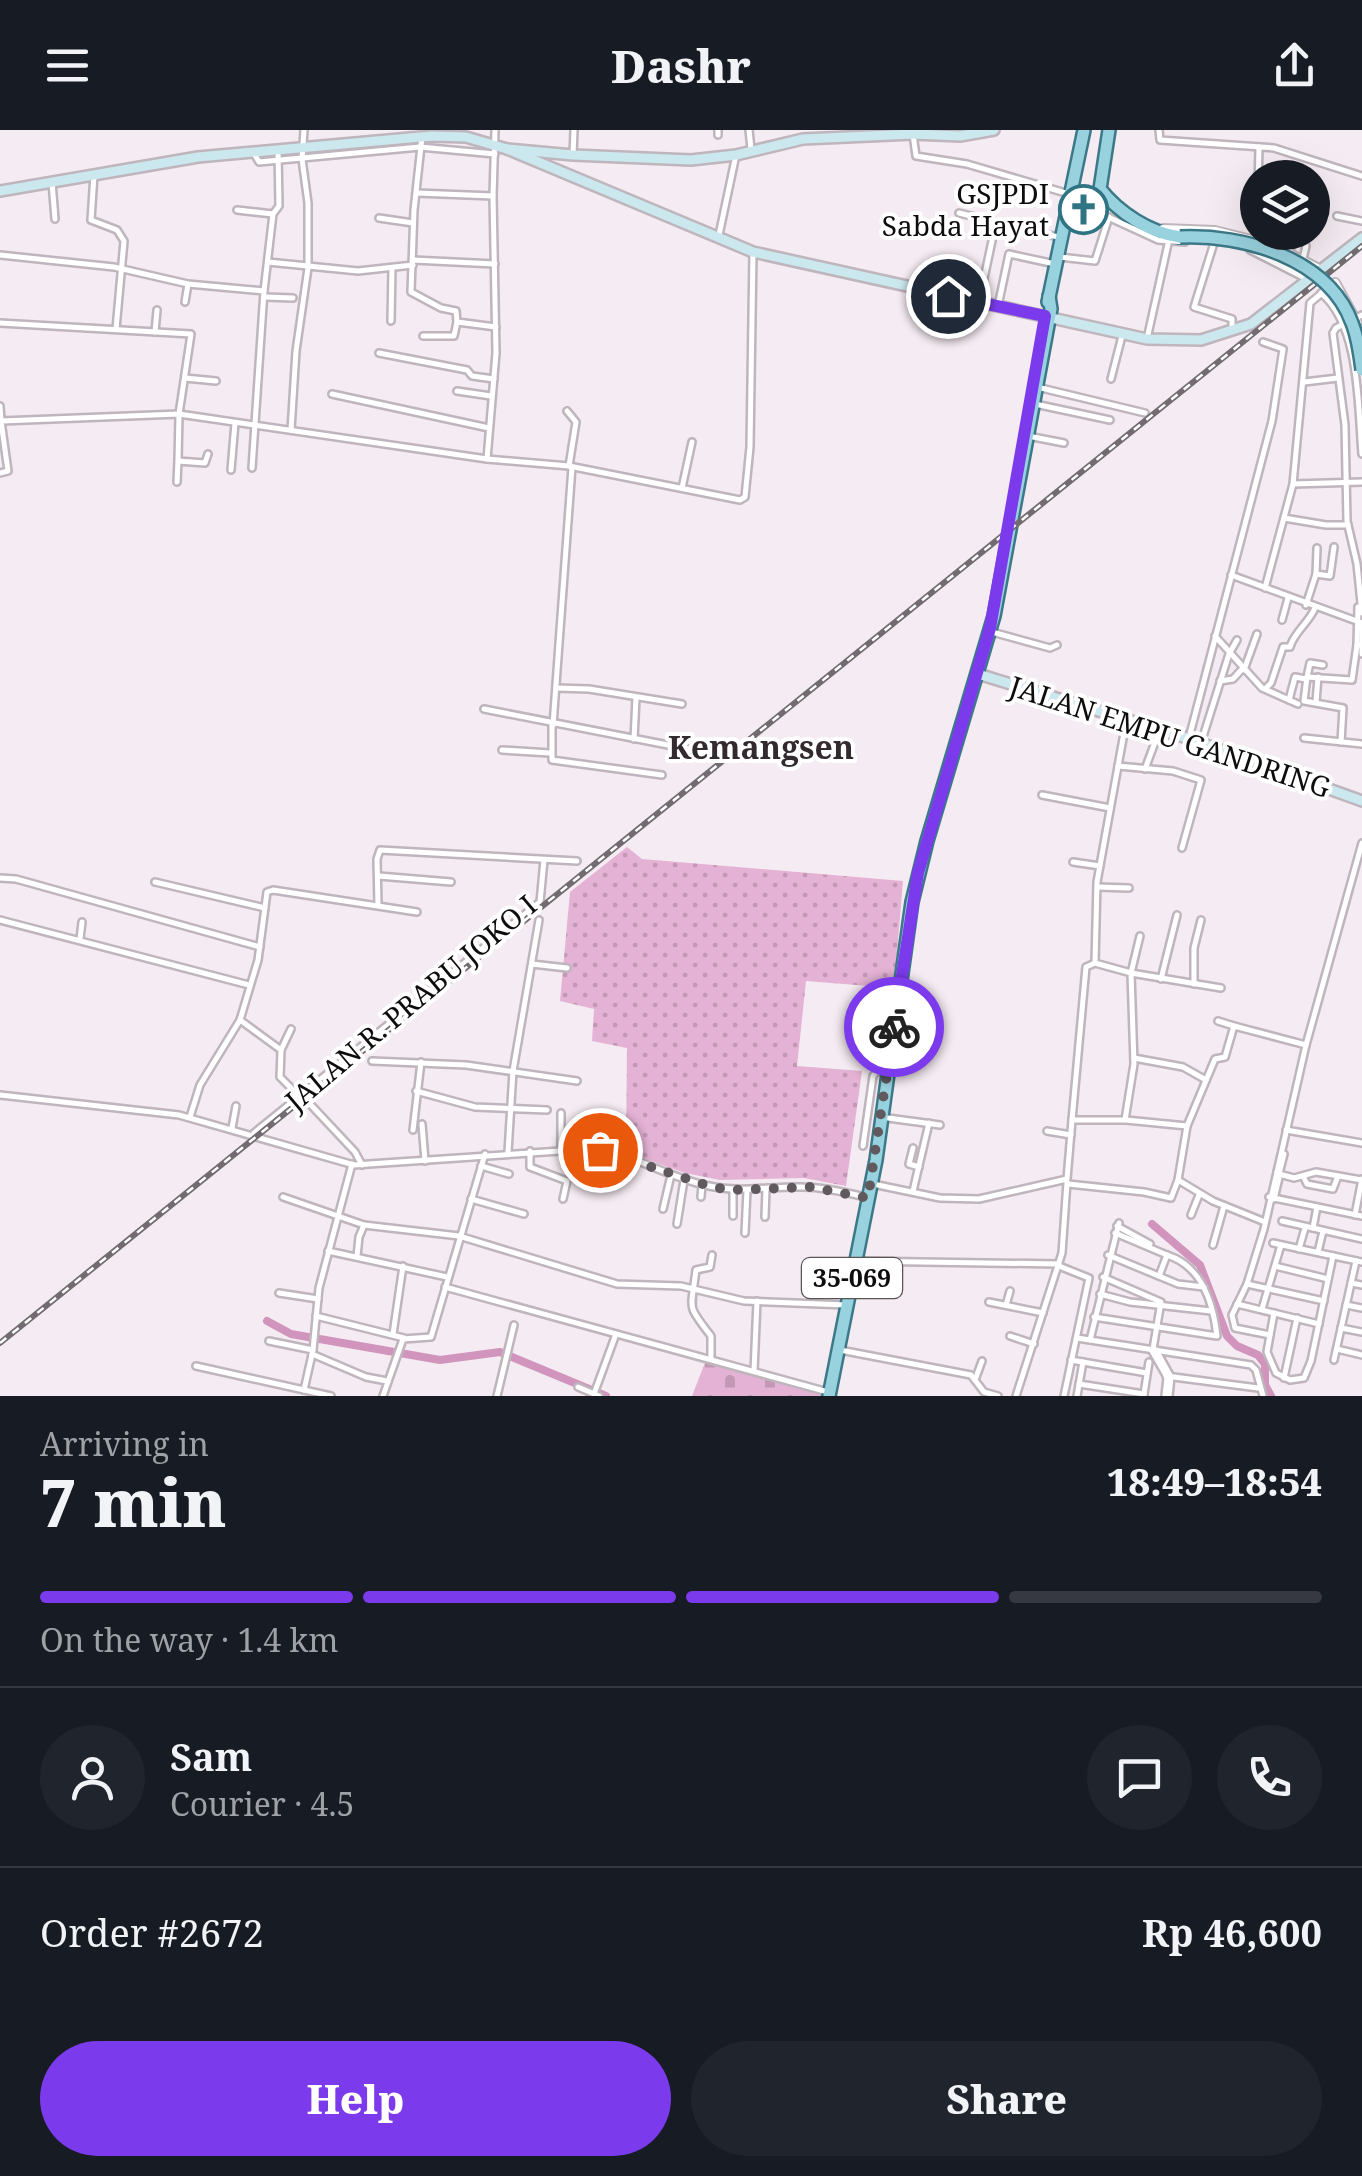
<!DOCTYPE html>
<meta charset="utf-8">
<style>
body{margin:0;font-family:"Noto Serif",serif;background:#20242c;color:#f1f3f6;height:100vh;display:flex;flex-direction:column;font-size:38px;white-space:nowrap}
*{box-sizing:border-box;margin:0}
p{font-size:32px;color:#9ea1a6}
.icon{flex:none;width:55px;height:55px;fill:none;stroke:currentColor;stroke-width:2;stroke-linecap:round;stroke-linejoin:round}
.map{position:relative;height:1266px;overflow:hidden}
.drawer{display:flex;flex-direction:column;background:#171b24;flex:1}
.drawer>*{flex:none}
.controls{position:absolute;left:1240px;top:30px;display:grid;gap:20px}
.controls a{display:grid;place-items:center;width:90px;height:90px;border-radius:50%;background:#171b24;box-shadow:0 10px 40px #0002;font-size:50px}
.pin{position:absolute;display:grid;place-items:center;width:85px;height:85px;color:#fff;margin:-42px;border:5px solid #fff;border-radius:50%;box-shadow:0 2px 10px #0007}
.courier{position:absolute;display:grid;place-items:center;width:100px;height:100px;margin:-50px;border:8px solid #7c3aed;border-radius:50%;background:#fff;color:#222;box-shadow:0 2px 12px #0007}
.overview em{font-style:normal;font-weight:800}
.overview div{display:flex;flex-direction:column-reverse}
.overview{display:flex;align-items:center;justify-content:space-between;height:170px;padding:0 40px}
h1{font-size:65px;font-weight:800;line-height:75px}
.bar{display:grid;grid-template-columns:repeat(4,1fr);gap:15px 10px;align-content:center;height:120px;padding:0 40px}
.bar i{height:12px;border-radius:8px;background:#363941}
.bar .active{background:#7c3aed}
.bar p{grid-column:span 4}
.line{display:flex;align-items:center;gap:25px;padding:0 40px;border-top:2px solid #363941}
.line div{flex:1}
.round{display:grid;place-items:center;flex:none;width:105px;height:105px;border-radius:52px;background:#20242c}
.action{display:flex;gap:20px;margin-top:auto;padding:20px 40px}
.action a{flex:1;height:115px;border-radius:60px;background:#7c3aed;color:#fff;font-size:40px;font-weight:800;line-height:115px;text-align:center}
.action a+a{background:#20242c;color:#f1f3f6}
header{display:flex;justify-content:space-between;align-items:center;height:130px;padding:0 40px;background:#171b24;font-size:45px;font-weight:800}
.map>svg:first-child{display:block}
.grass{fill:url(#grass-dots)}
.cemetery{fill:url(#cemetery-stones)}
.lines{fill:none;stroke-linecap:round;stroke-linejoin:round}
.river{stroke:#d094bd;stroke-width:8}
.minor-casing{stroke:#bfb5bc;stroke-width:10}
.tertiary-casing{stroke:#bfb5bc;stroke-width:12}
.secondary-casing{stroke:#bfb5bc;stroke-width:14}
.primary-casing{stroke:#3c7988;stroke-width:16}
.minor{stroke:#fff;stroke-width:5}
.tertiary{stroke:#fff;stroke-width:8}
.secondary{stroke:#cce8ef;stroke-width:9}
.primary{stroke:#99d2df;stroke-width:11}
.rail-casing{stroke:#726c70;stroke-width:6}
.rail{stroke:#fff;stroke-width:2.5;stroke-dasharray:8;stroke-linecap:butt}
.primary-bridge-casing{stroke:#3c7988;stroke-width:16;stroke-linecap:butt}
.primary-bridge{stroke:#99d2df;stroke-width:11}
.done{stroke:#605a5e;stroke-width:10;stroke-dasharray:0 18}
.route{stroke:#7c3aed;stroke-width:12}
.labels{text-anchor:middle;stroke-width:8;stroke-linejoin:round;paint-order:stroke}
.shield{fill:#fff;stroke:#575556;stroke-width:2.5}
.shield-label{font-size:25px;font-weight:bold;fill:#0f0c0e}
.poi-label{font-size:28px;fill:#0f0c0e;stroke:#fff;text-anchor:end}
.street-label{font-size:28px;fill:#0f0c0e;stroke:#fff}
.quarter-label{font-size:32px;font-weight:bold;fill:#322a2f;stroke:#fff}
</style>
<header><svg class="icon" aria-label="menu" viewBox="0 0 24 24"><path d="M4 6h16M4 12h16M4 18h16"/></svg>Dashr<svg class="icon" aria-label="share" viewBox="0 0 24 24"><path d="M12 15V3M7 8l5-5 5 5M5 13v7h14v-7"/></svg></header>
<div class="map">
<svg width="1362" height="1266" viewBox="0 0 1362 1266">
<defs>
<pattern id="grass-dots" width="8" height="8" patternUnits="userSpaceOnUse" patternTransform="scale(2.5)"><rect width="8" height="8" fill="#e4b2d4"/><path d="M2 2h.1M6 6h.1" fill="none" stroke="#c298b5" stroke-width="1.8" stroke-linecap="round"/></pattern>
<pattern id="cemetery-stones" width="16" height="16" patternUnits="userSpaceOnUse" patternTransform="scale(2.5)"><rect width="16" height="16" fill="#e4b2d4"/><path d="M2 7V4a2 2 0 0 1 4 0v3zM10 15v-3a2 2 0 0 1 4 0v3z" fill="#c298b5"/></pattern>
</defs>
<rect width="100%" height="100%" fill="#f5ebf2"/>
<path class="grass" d="M 627,717 L 642,729 L 903,751 L 894,858 L 806,851 L 797,936 L 862,941 L 846,1056 L 804,1048 L 720,1050 L 685,1043 L 626,1022 L 627,918 L 592,911 L 594,879 L 560,871 L 570,762 Z"/>
<path class="cemetery" d="M 706,1230 L 825,1263 L 824,1266 L 692,1266 Z"/>
<g class="lines">
<g class="river">
<path d="M 1152,1094 L 1200,1135 L 1227,1206 L 1237,1216 L 1258,1225 L 1265,1234 L 1265,1255 L 1271,1266"/>
<path d="M 267,1191 L 291,1204 L 440,1230 L 500,1222 L 606,1266"/>
</g>
<defs>
<g id="minor">
<path d="M 718,0 L 718,5"/>
<path d="M 749,0 L 751,19"/>
<path d="M 1159,0 L 1160,10 L 1274,18 L 1362,46"/>
<path d="M 913,4 L 916,26 L 967,34 L 1069,64"/>
<path d="M 422,7 L 414,80 L 411,162 L 441,178 L 456,181 L 457,192 L 496,197"/>
<path d="M 253,22 L 259,32 L 420,17 L 495,24"/>
<path d="M 573,25 L 574,0"/>
<path d="M 94,45 L 91,90 L 117,100 L 124,111 L 116,199"/>
<path d="M 52,52 L 55,89"/>
<path d="M 1258,58 L 1259,17"/>
<path d="M 417,63 L 493,66"/>
<path d="M 1071,70 L 1158,110 L 1185,112"/>
<path d="M 1312,70 L 1324,72"/>
<path d="M 237,80 L 273,84"/>
<path d="M 959,83 L 1058,107"/>
<path d="M 1337,86 L 1362,91"/>
<path d="M 379,88 L 413,93"/>
<path d="M 719,105 L 736,25"/>
<path d="M 1214,113 L 1194,177 L 1232,189 L 1232,198"/>
<path d="M 1250,120 L 1307,149"/>
<path d="M 1287,122 L 1300,106"/>
<path d="M 0,125 L 114,137 L 188,154 L 264,161"/>
<path d="M 1060,127 L 1095,131 L 1109,87"/>
<path d="M 1303,129 L 1306,116"/>
<path d="M 413,130 L 495,134"/>
<path d="M 268,132 L 358,141 L 413,135"/>
<path d="M 1321,163 C 1360,195 1358,277 1362,324"/>
<path d="M 265,167 L 293,168"/>
<path d="M 185,172 L 188,154"/>
<path d="M 979,172 L 996,92"/>
<path d="M 998,176 L 1009,124 L 1055,134"/>
<path d="M 1362,185 L 1336,198 L 1333,203 L 1345,295 L 1347,391 L 1357,434 L 1362,483"/>
<path d="M 391,191 L 392,138"/>
<path d="M 0,193 L 191,204 L 179,284 L 178,331 L 205,333 L 208,324"/>
<path d="M 155,202 L 157,180"/>
<path d="M 423,206 L 454,206 L 457,192"/>
<path d="M 1147,209 L 1168,114"/>
<path d="M 379,223 L 467,240 L 472,246 L 494,249"/>
<path d="M 185,248 L 216,251"/>
<path d="M 1111,249 L 1122,206"/>
<path d="M 1304,252 L 1338,248"/>
<path d="M 1037,257 L 1145,283"/>
<path d="M 457,261 L 491,266"/>
<path d="M 332,264 L 489,298"/>
<path d="M 1035,274 L 1110,290"/>
<path d="M 0,276 L 1,291 L 179,284 L 487,329 L 569,336 L 740,370 L 745,367 L 750,317 L 753,122"/>
<path d="M 567,281 L 576,292 L 569,336"/>
<path d="M 291,300 L 296,221 L 308,138 L 308,73 L 302,29 L 304,0"/>
<path d="M 1028,306 L 1064,313"/>
<path d="M 487,329 L 496,223 L 493,66 L 495,0"/>
<path d="M 252,338 L 264,161 L 273,84 L 279,76 L 278,22"/>
<path d="M 231,340 L 235,293"/>
<path d="M 0,343 L 8,341 L 1,291"/>
<path d="M 177,352 L 178,331"/>
<path d="M 1293,354 L 1362,352"/>
<path d="M 682,358 L 692,312"/>
<path d="M 1284,388 L 1326,395 L 1348,395"/>
<path d="M 1316,444 L 1330,446 L 1334,417"/>
<path d="M 1231,445 L 1362,493"/>
<path d="M 1265,458 L 1293,354 L 1310,173 L 1328,158"/>
<path d="M 1306,475 L 1316,444 L 1317,418"/>
<path d="M 1282,490 L 1288,468"/>
<path d="M 1362,496 L 1362,524"/>
<path d="M 992,502 L 1050,518 L 1057,515"/>
<path d="M 1215,506 L 1262,558 L 1298,574"/>
<path d="M 1357,515 L 1358,477"/>
<path d="M 1244,540 L 1257,504"/>
<path d="M 1307,547 L 1310,533 L 1323,535"/>
<path d="M 1220,551 L 1233,549 L 1243,538"/>
<path d="M 556,558 L 589,559 L 682,574"/>
<path d="M 1265,559 L 1271,553 L 1283,517 L 1290,517 C 1294,502 1308,494 1315,478"/>
<path d="M 1289,570 L 1295,547 L 1306,549"/>
<path d="M 1316,572 L 1318,547"/>
<path d="M 484,579 L 719,625"/>
<path d="M 552,595 L 552,630 L 662,645"/>
<path d="M 553,595 L 572,337"/>
<path d="M 1189,608 L 1272,291 L 1283,219 L 1263,212"/>
<path d="M 1304,608 L 1362,614"/>
<path d="M 634,609 L 636,568"/>
<path d="M 1341,612 L 1343,578 L 1304,571 L 1307,547 L 1352,550 L 1357,515 L 1362,515"/>
<path d="M 1201,613 L 1229,524 L 1237,510"/>
<path d="M 502,620 L 550,623"/>
<path d="M 1118,636 L 1173,641 L 1201,650 L 1182,718"/>
<path d="M 1145,639 L 1160,599"/>
<path d="M 1042,665 L 1110,678"/>
<path d="M 1073,732 L 1100,736"/>
<path d="M 379,746 L 451,752"/>
<path d="M 0,748 L 16,749 L 260,817"/>
<path d="M 155,752 L 265,778"/>
<path d="M 1097,757 L 1129,758"/>
<path d="M 378,776 L 377,729 L 380,720 L 577,731"/>
<path d="M 0,790 L 249,855"/>
<path d="M 1140,806 L 1131,843 L 1221,858"/>
<path d="M 80,809 L 82,792"/>
<path d="M 532,834 L 567,838"/>
<path d="M 1161,849 L 1177,785"/>
<path d="M 1194,854 L 1194,818 L 1201,790"/>
<path d="M 1218,891 L 1234,896"/>
<path d="M 281,920 L 291,899"/>
<path d="M 1134,928 L 1183,937 L 1206,950"/>
<path d="M 372,931 L 466,935 L 577,951"/>
<path d="M 416,961 L 475,977 L 547,980"/>
<path d="M 0,965 L 179,985 L 354,1035 L 590,1019 C 631,1022 668,1048 709,1056 C 741,1063 771,1056 803,1057 C 824,1057 845,1062 865,1067"/>
<path d="M 299,966 L 280,947 L 281,920 L 240,890 L 258,830 L 267,762 L 273,760 L 417,782"/>
<path d="M 310,974 L 355,1022 L 362,1035"/>
<path d="M 190,987 L 200,955 L 240,890"/>
<path d="M 888,988 L 940,995"/>
<path d="M 1072,990 L 1086,837 L 1095,833"/>
<path d="M 1126,990 L 1187,996"/>
<path d="M 422,994 L 425,1031"/>
<path d="M 232,998 L 236,976"/>
<path d="M 413,1000 L 421,932"/>
<path d="M 1286,1000 L 1362,1013"/>
<path d="M 1047,1001 L 1071,1005"/>
<path d="M 254,1003 L 540,772 L 544,730"/>
<path d="M 863,1016 L 873,946 L 877,941 L 887,942"/>
<path d="M 913,1018 L 909,1034 L 919,1037"/>
<path d="M 561,1019 L 561,983"/>
<path d="M 530,1021 L 530,1037 L 567,1051 L 563,1069"/>
<path d="M 508,1022 L 513,941 L 539,790"/>
<path d="M 1284,1024 L 1279,1044 L 1294,1048 L 1316,1042 L 1362,1050"/>
<path d="M 481,1036 L 509,1044"/>
<path d="M 1303,1046 L 1307,1054 L 1333,1059 L 1338,1046"/>
<path d="M 1178,1050 L 1213,1071 L 1265,1092"/>
<path d="M 873,1054 L 940,1068 L 979,1069 L 1067,1049 L 1072,990 L 1125,990 L 1134,934 L 1131,843 L 1095,833 L 1097,752 L 1126,592"/>
<path d="M 1068,1054 L 1144,1062 L 1171,1068 L 1178,1050 L 1187,996 L 1215,929 L 1225,927 L 1234,896 L 1306,915"/>
<path d="M 913,1061 L 929,993"/>
<path d="M 283,1067 L 364,1095 L 459,1106 L 617,1154 L 681,1156 L 744,1171 L 846,1175"/>
<path d="M 701,1067 L 702,1055"/>
<path d="M 1269,1067 L 1362,1086"/>
<path d="M 471,1069 L 524,1084"/>
<path d="M 1274,1069 L 1279,1048 L 1277,1042"/>
<path d="M 663,1079 L 671,1045"/>
<path d="M 1191,1085 L 1199,1065"/>
<path d="M 1355,1085 L 1362,1049"/>
<path d="M 733,1086 L 733,1060"/>
<path d="M 765,1087 L 766,1059"/>
<path d="M 1282,1091 L 1362,1109"/>
<path d="M 677,1094 L 684,1050"/>
<path d="M 1117,1096 L 1150,1114"/>
<path d="M 1313,1098 L 1317,1077"/>
<path d="M 745,1103 L 747,1060"/>
<path d="M 1115,1103 L 1167,1125 L 1159,1146"/>
<path d="M 1273,1113 L 1362,1132"/>
<path d="M 1213,1115 L 1224,1076"/>
<path d="M 1299,1119 L 1305,1098"/>
<path d="M 328,1121 L 447,1147"/>
<path d="M 1318,1122 L 1323,1101"/>
<path d="M 1108,1125 L 1178,1154 L 1204,1157"/>
<path d="M 357,1126 L 359,1107 L 364,1095"/>
<path d="M 857,1131 L 1059,1134"/>
<path d="M 1059,1136 L 1089,1148 L 1064,1266"/>
<path d="M 1275,1136 L 1328,1149"/>
<path d="M 1103,1147 L 1161,1172 L 1153,1219"/>
<path d="M 1351,1153 L 1362,1155"/>
<path d="M 1247,1154 L 1324,1171"/>
<path d="M 445,1157 L 828,1262"/>
<path d="M 279,1163 L 318,1169"/>
<path d="M 1100,1164 L 1130,1172 L 1211,1181"/>
<path d="M 989,1172 L 1043,1183"/>
<path d="M 1237,1174 L 1319,1194"/>
<path d="M 1006,1175 L 1010,1161"/>
<path d="M 1346,1175 L 1362,1178"/>
<path d="M 1262,1179 L 1281,1115"/>
<path d="M 1274,1183 L 1267,1222 L 1276,1243 L 1290,1250 L 1304,1248 L 1311,1231 L 1333,1126"/>
<path d="M 316,1186 L 404,1208"/>
<path d="M 1094,1187 L 1217,1206 C 1213,1172 1202,1136 1167,1125"/>
<path d="M 1341,1198 L 1362,1202"/>
<path d="M 393,1204 L 403,1136"/>
<path d="M 1270,1205 L 1235,1198 L 1232,1185 L 1247,1154 L 1264,1099 L 1306,915 L 1362,713"/>
<path d="M 1010,1206 L 1034,1214"/>
<path d="M 1077,1208 L 1251,1235 L 1256,1240 L 1263,1266"/>
<path d="M 1090,1210 L 1119,1093"/>
<path d="M 269,1211 L 313,1220"/>
<path d="M 1337,1219 L 1362,1225"/>
<path d="M 840,1220 L 971,1245 L 984,1262 L 998,1266"/>
<path d="M 1156,1220 L 1171,1247 L 1169,1266"/>
<path d="M 1152,1221 L 1167,1247 L 1165,1266"/>
<path d="M 312,1224 L 366,1247 L 387,1251"/>
<path d="M 711,1229 L 711,1206 C 686,1174 691,1181 696,1140 L 710,1137 L 712,1125"/>
<path d="M 1071,1230 L 1147,1243"/>
<path d="M 1334,1230 L 1356,1131"/>
<path d="M 196,1236 L 331,1266"/>
<path d="M 754,1241 L 757,1171"/>
<path d="M 1166,1246 L 1258,1258"/>
<path d="M 1284,1248 L 1297,1188"/>
<path d="M 975,1250 L 982,1231"/>
<path d="M 1079,1254 L 1144,1264"/>
<path d="M 578,1257 L 599,1266"/>
<path d="M 304,1260 L 313,1220 L 319,1158 L 352,1034"/>
<path d="M 594,1264 L 616,1204"/>
<path d="M 1144,1264 L 1149,1232"/>
<path d="M 383,1266 L 403,1209 L 431,1207 L 485,1024"/>
<path d="M 497,1266 L 514,1195"/>
<path d="M 1016,1266 L 1062,1123 L 1067,1052"/>
<path d="M 1077,1266 L 1083,1232"/>
</g>
<g id="tertiary">
<path d="M 1163,99 L 1215,101 L 1263,113"/>
<path d="M 1290,124 L 1321,140"/>
<path d="M 1335,153 L 1357,193"/>
</g>
<g id="secondary">
<path d="M 507,19 L 753,122 L 1147,209 L 1201,210 L 1251,194 L 1362,108"/>
<path d="M 0,61 L 198,27 L 432,6 L 466,7 L 507,19 L 573,25 L 691,30 L 736,25 L 803,9 L 913,4 L 960,6 L 994,0"/>
<path d="M 978,544 L 1190,609 L 1362,671"/>
</g>
<g id="primary">
<path d="M 1109,0 L 1100,59 C 1119,83 1150,103 1180,107"/>
<path d="M 1048,172 L 1084,0"/>
<path d="M 829,1266 L 876,1030 L 912,772 L 927,711 L 994,486 L 1051,179 L 1049,166"/>
</g>
</defs>
<use href="#minor" class="minor-casing"/>
<use href="#tertiary" class="tertiary-casing"/>
<use href="#secondary" class="secondary-casing"/>
<use href="#primary" class="primary-casing"/>
<use href="#minor" class="minor"/>
<use href="#tertiary" class="tertiary"/>
<use href="#secondary" class="secondary"/>
<use href="#primary" class="primary"/>
<defs>
<path id="rail" d="M 0,1213 L 1362,116"/>
</defs>
<use href="#rail" class="rail-casing"/>
<use href="#rail" class="rail"/>
<defs>
<path id="primary-bridge" d="M 1180,107 C 1243,104 1328,128 1352,193 C 1358,208 1360,224 1362,240"/>
</defs>
<use href="#primary-bridge" class="primary-bridge-casing"/>
<use href="#primary-bridge" class="primary-bridge"/>
</g>
<g class="lines">
<path class="done" d="M 600,1020 L 712,1057 L 733,1060 L 810,1057 L 868,1068 L 894,897"/>
<path class="route" d="M 894,897 L 918,743 L 990,498 L 1045,186 L 948,166"/>
</g>
<defs>
<symbol id="church-ring" viewBox="-11 -11 22 22"><circle r="9.5" fill="#fff" stroke="#2f7483" stroke-width="1.5"/><path d="M-1.2-6h2.4v3.5h3.3v2.4h-3.3V6h-2.4V-.1h-3.3v-2.4h3.3Z" fill="#2f7483"/></symbol>
</defs>
<g fill-rule="evenodd">
<use href="#church-ring" x="1056" y="52" width="55" height="55"/>
</g>
<g class="labels">
<rect class="shield" x="802" y="1128" width="100" height="40" rx="8"/>
<g class="shield-label">
<text x="852" y="1157">35-069</text>
</g>
<g class="poi-label">
<text x="1049" y="74">GSJPDI<tspan x="1049" dy="32">Sabda Hayat</tspan></text>
</g>
<g class="street-label">
<text transform="translate(1170 607) rotate(18)" y="10">JALAN EMPU GANDRING</text>
<text transform="translate(411 873) rotate(-40)" y="10">JALAN R. PRABU JOKO I</text>
</g>
<g class="quarter-label">
<text x="761" y="629">Kemangsen</text>
</g>
</g>
</svg>
<div class="controls">
<a><svg class="icon" aria-label="layers" viewBox="0 0 24 24"><path d="M12 4l9 5-9 5-9-5zM3 14l9 5 9-5"/></svg></a>
</div>
<div class="pin" style="left:600px;top:1020px;background:#ea580c"><svg class="icon" aria-label="bag" viewBox="0 0 24 24"><path d="M5 8h14l-1 12H6zM9 8a3 3 0 0 1 6 0"/></svg></div>
<div class="pin" style="left:948px;top:166px;background:#1f2937"><svg class="icon" aria-label="home" viewBox="0 0 24 24"><path d="M3 11l9-7 9 7M6 9v11h12V9"/></svg></div>
<div class="courier" style="left:894px;top:897px"><svg class="icon" aria-label="bike" viewBox="0 0 24 24"><circle cx="6" cy="16" r="4"/><circle cx="18" cy="16" r="4"/><path d="M6 16l4-8h5l3 8M10 8l3 8H6M13 5h3"/></svg></div>
</div>
<section class="drawer">
<div class="overview"><div><h1>7 min</h1><p>Arriving in</p></div><em>18:49–18:54</em></div>
<div class="bar"><i class="active"></i><i class="active"></i><i class="active"></i><i></i><p>On the way · 1.4 km</p></div>
<div class="line" style="height:180px"><a class="round"><svg class="icon" aria-label="person" viewBox="0 0 24 24"><circle cx="12" cy="8" r="4"/><path d="M4 21q1-7 8-7t8 7"/></svg></a><div><b>Sam</b><p>Courier · 4.5</p></div><a class="round"><svg class="icon" aria-label="chat" viewBox="0 0 24 24"><path d="M4 5h16v11H9l-5 4z"/></svg></a><a class="round"><svg class="icon" aria-label="phone" viewBox="0 0 24 24"><path d="M5 4h4l2 5-3 2q2 4 5 5l2-3 5 2v4C11 20 4 13 5 4z"/></svg></a></div>
<div class="line" style="height:130px"><div>Order #2672</div><b>Rp 46,600</b></div>
<div class="action"><a>Help</a><a>Share</a></div>
</section>
